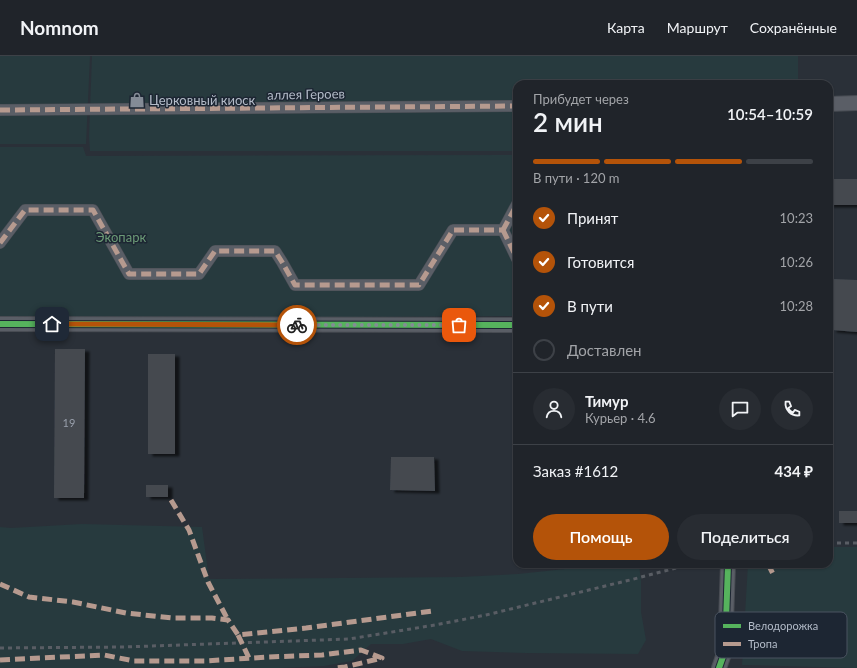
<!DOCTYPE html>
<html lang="ru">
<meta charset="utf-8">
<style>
body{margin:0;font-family:Lato,sans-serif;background:#282c32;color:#f1f3f6;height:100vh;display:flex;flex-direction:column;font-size:15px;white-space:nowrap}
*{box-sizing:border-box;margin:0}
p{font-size:13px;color:#a2a4a8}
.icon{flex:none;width:22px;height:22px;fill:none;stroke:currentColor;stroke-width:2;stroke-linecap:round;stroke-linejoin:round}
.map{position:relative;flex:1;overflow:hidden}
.panel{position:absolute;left:513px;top:24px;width:320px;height:488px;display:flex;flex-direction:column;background:#20242a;border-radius:12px;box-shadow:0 1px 3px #0004,0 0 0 1px #3d4147}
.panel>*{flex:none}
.pin{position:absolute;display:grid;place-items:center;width:34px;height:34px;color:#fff;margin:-17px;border-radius:8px;box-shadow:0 2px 6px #0006}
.courier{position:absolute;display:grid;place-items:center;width:40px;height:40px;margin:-20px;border:3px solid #b45309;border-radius:50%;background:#fff;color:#222;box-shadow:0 1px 5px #0007}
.head em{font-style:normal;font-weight:600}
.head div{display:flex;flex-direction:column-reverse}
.head{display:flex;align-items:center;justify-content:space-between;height:68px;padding:0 20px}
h1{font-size:26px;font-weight:600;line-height:30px}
.bar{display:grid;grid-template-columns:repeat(4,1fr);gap:6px 4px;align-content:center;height:48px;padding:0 20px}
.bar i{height:5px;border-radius:3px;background:#3d4147}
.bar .current{background:#b45309}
.bar p{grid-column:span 4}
.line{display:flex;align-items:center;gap:10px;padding:0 20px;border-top:1px solid #3d4147}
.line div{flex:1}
.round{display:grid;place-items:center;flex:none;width:42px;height:42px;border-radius:21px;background:#282c32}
ol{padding:0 20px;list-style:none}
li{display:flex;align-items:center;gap:12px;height:44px}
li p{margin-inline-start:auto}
li .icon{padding:4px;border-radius:50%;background:#b45309;color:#fff;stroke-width:4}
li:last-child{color:#a2a4a8}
li i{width:22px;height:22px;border:2px solid #3d4147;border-radius:50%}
.cta{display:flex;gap:8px;margin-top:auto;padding:8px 20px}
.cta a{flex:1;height:46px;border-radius:24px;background:#b45309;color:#fff;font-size:16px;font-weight:600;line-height:46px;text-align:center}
.cta a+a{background:#282c32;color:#f1f3f6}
header{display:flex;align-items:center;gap:24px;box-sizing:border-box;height:56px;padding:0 20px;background:#20242a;border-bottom:1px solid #3d4147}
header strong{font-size:19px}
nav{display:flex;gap:22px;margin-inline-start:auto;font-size:14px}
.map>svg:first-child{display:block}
.green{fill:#273a3e}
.building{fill:#444950;filter:url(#shadow)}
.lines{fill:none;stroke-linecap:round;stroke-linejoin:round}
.pedestrian-casing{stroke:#484c53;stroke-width:12}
.minor-casing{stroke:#484c53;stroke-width:16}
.pedestrian{stroke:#5a5e66;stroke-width:11}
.minor{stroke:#5a5e66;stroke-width:14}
.rail{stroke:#595d64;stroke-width:3;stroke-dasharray:4 4;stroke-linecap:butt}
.quiet{stroke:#b69a8f;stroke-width:5;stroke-dasharray:10 5;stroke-linecap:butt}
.cycleway-casing{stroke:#1d2633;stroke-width:8}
.cycleway{stroke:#56b35d;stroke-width:6}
.done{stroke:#848b96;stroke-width:4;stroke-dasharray:0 7.2}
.route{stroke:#b45309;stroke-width:5}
.labels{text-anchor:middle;stroke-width:3;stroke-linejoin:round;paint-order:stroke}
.number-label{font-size:11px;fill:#989fab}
.street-label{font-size:13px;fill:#b4bcc9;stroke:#1d2633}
.poi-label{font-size:13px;fill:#b4bcc9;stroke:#1d2633;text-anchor:start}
.park-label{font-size:13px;fill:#6b9a76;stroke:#1d2633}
.key{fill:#1d2633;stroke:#4a5360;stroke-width:1}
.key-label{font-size:11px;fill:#b4bcc9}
</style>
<header>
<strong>Nomnom</strong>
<nav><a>Карта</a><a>Маршрут</a><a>Сохранённые</a></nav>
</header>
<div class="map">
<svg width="857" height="612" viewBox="0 0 857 612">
<defs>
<filter id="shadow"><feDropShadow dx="4.5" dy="2.5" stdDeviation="1" flood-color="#0009"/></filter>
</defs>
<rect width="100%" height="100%" fill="#2a3038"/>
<g class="green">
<path d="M 0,0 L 90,0 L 86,88 L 0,88 Z"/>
<path d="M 92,0 L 798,0 L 798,28 L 517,28 L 517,95 L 90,95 L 89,81 Z"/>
<path d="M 0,91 L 83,91 L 86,100 L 517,99 L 517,260 L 94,263 L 0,261 Z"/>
<path d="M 82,468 L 202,471 L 209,523 L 461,521 L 518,518 L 612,508 L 639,508 L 641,525 L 641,556 L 646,584 L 638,598 L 526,597 L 462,595 L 431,583 L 403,588 L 371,588 L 352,605 L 324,610 L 279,612 L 0,612 L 0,471 L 11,472 Z"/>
<path d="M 829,491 L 857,491 L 857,612 L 742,609 L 748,508 L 829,508 Z"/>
</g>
<g class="building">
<rect x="829" y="123" width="28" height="26"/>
<path d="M 834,223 L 857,224 L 857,276 L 832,274 Z"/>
<path d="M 55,293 L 85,293 L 84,442 L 54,442 Z"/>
<rect x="148" y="298" width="27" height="100"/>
<path d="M 391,401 L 434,401 L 435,435 L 390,434 Z"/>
<rect x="146" y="429" width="22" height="12"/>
<rect x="839" y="455" width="18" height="12"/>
</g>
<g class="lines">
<defs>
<g id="pedestrian">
<path d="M 0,54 L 517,50"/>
<path d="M 503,174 L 517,203"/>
<path d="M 503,174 L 517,148"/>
<path d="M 0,187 L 25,154 L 93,154 L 129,218 L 199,218 L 215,195 L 275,195 L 282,206 L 295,229 L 419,229 L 453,174 L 503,174"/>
</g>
<g id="minor">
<path d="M 829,48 L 857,47"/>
<path d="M 0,268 L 517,269"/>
<path d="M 719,612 L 725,595 L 728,508"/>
</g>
</defs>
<use href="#pedestrian" class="pedestrian-casing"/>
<use href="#minor" class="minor-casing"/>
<use href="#pedestrian" class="pedestrian"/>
<use href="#minor" class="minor"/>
<g class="rail">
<path d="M 829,487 L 857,487"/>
<path d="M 0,592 L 124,591 L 349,583 L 435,569 L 486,559 L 630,524 L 691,508"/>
</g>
<g class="quiet">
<path d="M 0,54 L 517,50"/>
<path d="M 503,174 L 517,203"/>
<path d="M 503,174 L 517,148"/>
<path d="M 0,187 L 25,154 L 93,154 L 129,218 L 199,218 L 215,195 L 275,195 L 282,206 L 295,229 L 419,229 L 453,174 L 503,174"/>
<path d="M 171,444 L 189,474 L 208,526 L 228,564"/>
<path d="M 768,508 L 774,520"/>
<path d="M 0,528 L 29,541 L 73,546 L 126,557 L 172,562 L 212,562 L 228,564 L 238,579 L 306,572 L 432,555"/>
<path d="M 238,579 L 249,602"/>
<path d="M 0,604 L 104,599 L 134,605 L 205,605 L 269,601 L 322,599 L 361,594 L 382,602 L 345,611 L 336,612"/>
</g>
<defs>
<g id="cycleway">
<path d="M 0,268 L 517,269"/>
<path d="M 719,612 L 725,595 L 728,508"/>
</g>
</defs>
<use href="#cycleway" class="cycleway-casing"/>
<use href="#cycleway" class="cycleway"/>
</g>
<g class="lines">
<path class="done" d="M 297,269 L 459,269"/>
<path class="route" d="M 52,268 L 297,269"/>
</g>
<defs>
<symbol id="shop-bare" viewBox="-9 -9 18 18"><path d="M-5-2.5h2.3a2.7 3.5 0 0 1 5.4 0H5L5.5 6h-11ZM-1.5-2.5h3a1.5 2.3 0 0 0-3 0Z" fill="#848b96" stroke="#1d2633" stroke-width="2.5" paint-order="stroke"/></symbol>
</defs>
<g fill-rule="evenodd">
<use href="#shop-bare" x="126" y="33" width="22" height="22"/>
</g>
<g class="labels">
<g class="number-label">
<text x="69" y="371">19</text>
</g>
<g class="street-label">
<text transform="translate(306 38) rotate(-1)" y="5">аллея Героев</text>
</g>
<g class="poi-label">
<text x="149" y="49">Церковный киоск</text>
</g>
<g class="park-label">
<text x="121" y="186">Экопарк</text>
</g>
</g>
<rect x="715" y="556" width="132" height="46" rx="6" class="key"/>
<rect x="723" y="568" width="18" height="4" fill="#56b35d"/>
<rect x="723" y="586" width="18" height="4" fill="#b69a8f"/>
<g class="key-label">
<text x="748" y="574">Велодорожка</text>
<text x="748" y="592">Тропа</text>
</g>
</svg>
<div class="pin" style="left:459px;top:269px;background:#ea580c"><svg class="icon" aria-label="bag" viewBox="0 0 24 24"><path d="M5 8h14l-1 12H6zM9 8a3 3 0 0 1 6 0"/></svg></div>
<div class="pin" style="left:52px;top:268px;background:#1f2937"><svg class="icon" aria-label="home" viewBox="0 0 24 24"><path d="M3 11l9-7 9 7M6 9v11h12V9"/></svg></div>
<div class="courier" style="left:297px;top:269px"><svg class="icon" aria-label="bike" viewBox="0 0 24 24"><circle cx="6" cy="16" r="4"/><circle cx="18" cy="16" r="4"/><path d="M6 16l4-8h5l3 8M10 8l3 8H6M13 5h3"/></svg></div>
<section class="panel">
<div class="head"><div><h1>2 мин</h1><p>Прибудет через</p></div><em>10:54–10:59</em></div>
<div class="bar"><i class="current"></i><i class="current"></i><i class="current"></i><i></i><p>В пути · 120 m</p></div>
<ol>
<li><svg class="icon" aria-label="check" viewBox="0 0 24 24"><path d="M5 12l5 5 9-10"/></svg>Принят<p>10:23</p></li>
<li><svg class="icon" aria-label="check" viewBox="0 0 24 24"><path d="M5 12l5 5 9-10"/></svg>Готовится<p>10:26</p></li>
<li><svg class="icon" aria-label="check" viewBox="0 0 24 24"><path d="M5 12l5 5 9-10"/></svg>В пути<p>10:28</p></li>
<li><i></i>Доставлен</li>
</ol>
<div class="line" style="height:72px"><a class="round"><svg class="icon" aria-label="person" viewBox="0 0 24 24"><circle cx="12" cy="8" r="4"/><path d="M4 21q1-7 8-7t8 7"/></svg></a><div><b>Тимур</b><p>Курьер · 4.6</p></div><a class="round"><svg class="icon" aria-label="chat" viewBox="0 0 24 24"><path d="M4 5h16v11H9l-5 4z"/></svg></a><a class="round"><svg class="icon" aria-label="phone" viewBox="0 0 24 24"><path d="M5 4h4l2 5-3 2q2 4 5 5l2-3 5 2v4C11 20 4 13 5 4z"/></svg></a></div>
<div class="line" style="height:52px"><div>Заказ #1612</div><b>434 ₽</b></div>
<div class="cta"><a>Помощь</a><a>Поделиться</a></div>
</section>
</div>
